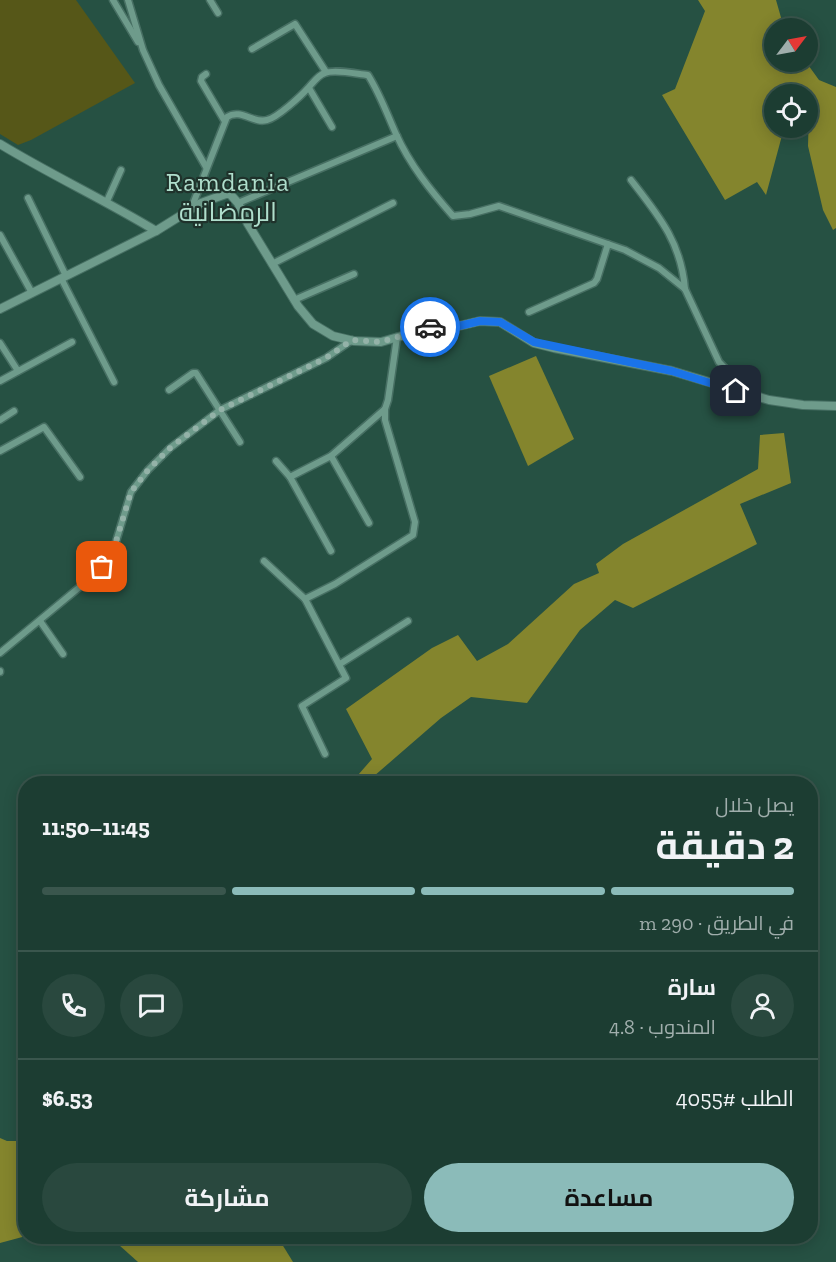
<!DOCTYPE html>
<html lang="ar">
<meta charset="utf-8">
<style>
body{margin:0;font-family:"Zilla Slab",Cairo,serif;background:#29483e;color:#f1f3f6;direction:rtl;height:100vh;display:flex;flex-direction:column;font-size:22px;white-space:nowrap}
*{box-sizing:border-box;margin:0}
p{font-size:20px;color:#a0aeac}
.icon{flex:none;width:33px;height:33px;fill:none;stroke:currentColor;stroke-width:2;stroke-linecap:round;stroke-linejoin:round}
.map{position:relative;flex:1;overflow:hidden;direction:ltr}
.side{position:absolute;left:18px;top:776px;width:800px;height:468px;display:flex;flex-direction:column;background:#1c3d32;border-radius:24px;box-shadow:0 3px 15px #0003,0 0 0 2px #3a564d;direction:rtl}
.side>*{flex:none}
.needle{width:39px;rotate:58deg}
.fabs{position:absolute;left:764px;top:18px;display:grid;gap:12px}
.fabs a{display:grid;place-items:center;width:54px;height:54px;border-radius:50%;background:#1c3d32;box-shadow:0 3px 15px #0003,0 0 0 2px #3a564d;font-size:30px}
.pin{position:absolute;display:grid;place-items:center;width:51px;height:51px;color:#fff;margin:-26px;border-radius:12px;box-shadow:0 3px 9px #0006}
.courier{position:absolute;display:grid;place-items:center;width:60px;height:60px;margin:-30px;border:4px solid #1a73e8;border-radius:50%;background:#fff;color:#222;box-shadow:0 2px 8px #0007}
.summary em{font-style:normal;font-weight:700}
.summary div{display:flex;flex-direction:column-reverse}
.summary{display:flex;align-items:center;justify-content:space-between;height:102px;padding:0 24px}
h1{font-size:39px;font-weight:700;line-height:45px}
.bar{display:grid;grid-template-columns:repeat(4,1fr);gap:9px 6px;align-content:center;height:72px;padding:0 24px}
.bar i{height:8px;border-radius:4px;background:#3a564d}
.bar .active{background:#8bbbb9}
.bar p{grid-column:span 4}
.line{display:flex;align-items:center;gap:15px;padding:0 24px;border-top:2px solid #3a564d}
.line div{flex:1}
.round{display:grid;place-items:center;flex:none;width:63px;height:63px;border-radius:32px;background:#29483e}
.action{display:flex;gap:12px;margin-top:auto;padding:12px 24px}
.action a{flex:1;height:69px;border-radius:36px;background:#8bbbb9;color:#111;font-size:24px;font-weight:700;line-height:69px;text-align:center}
.action a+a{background:#29483e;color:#f1f3f6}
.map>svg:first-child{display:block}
.green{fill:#565718}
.forest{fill:#84852d}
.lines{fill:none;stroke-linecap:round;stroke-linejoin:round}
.minor-casing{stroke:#476f63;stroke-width:9}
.tertiary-casing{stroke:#476f63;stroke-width:10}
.minor{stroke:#6e9b8b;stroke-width:6}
.tertiary{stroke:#6e9b8b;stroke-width:8}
.done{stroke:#94b2a8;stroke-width:6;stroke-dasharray:0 10.8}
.route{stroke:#1a73e8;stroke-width:8}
.labels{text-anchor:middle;stroke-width:4.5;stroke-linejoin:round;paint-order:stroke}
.quarter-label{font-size:26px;letter-spacing:1.5px;fill:#afdecc;stroke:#1f322b}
</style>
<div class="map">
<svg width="836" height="1262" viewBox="0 0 836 1262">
<rect width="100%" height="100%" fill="#265143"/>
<path class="green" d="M 0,0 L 76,0 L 135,83 L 31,140 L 18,145 L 0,134 Z"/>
<g class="forest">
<path d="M 698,0 L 776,0 L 784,28 L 774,28 L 774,62 L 806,62 L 819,80 L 836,87 L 836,228 L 833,230 L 823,210 L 808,146 L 809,110 L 807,109 L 807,94 L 774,94 L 774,128 L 784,128 L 766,195 L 757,182 L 725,200 L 662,95 L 675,89 L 705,11 Z"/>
<path d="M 536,356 L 574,439 L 528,466 L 489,376 Z"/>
<path d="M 784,433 L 791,483 L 740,504 L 757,544 L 633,608 L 615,600 L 580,630 L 527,703 L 471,697 L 441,718 L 366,783 L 351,783 L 372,759 L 346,709 L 432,648 L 458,635 L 477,661 L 508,644 L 574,584 L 599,573 L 596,564 L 623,544 L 758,469 L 760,435 Z"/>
<path d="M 0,1138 L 7,1141 L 25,1141 L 26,1236 L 0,1243 Z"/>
<path d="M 109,1236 L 277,1236 L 293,1262 L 138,1262 Z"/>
</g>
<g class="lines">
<defs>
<g id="minor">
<path d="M 113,0 L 138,42"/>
<path d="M 128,0 L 143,50 L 159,85 L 206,167"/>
<path d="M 210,0 L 218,13"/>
<path d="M 252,49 L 295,24 L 326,72"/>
<path d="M 206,74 L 202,77 L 201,81 L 224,120"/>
<path d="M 309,88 L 332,127"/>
<path d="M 631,180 C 659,216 681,242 685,289"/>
<path d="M 28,198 L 66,276"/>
<path d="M 107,201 L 121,170"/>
<path d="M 238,203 L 397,136"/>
<path d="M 191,209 L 227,117 C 241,108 253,124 267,120 C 277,118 301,96 308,88 C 313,83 318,75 325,73 C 335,69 357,74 368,75 C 380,94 387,114 396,134 C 410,165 431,191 453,216 L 470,214 L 499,206 L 625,250 L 659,268 L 685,289 L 719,362 L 749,393"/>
<path d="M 0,235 L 32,293"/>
<path d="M 272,264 L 393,203"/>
<path d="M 61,278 L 114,382"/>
<path d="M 294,300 L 354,274"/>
<path d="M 529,312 L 594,283 L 597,279 L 608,244"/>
<path d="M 0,343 L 18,371"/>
<path d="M 0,381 L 72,342"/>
<path d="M 169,390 L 193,373 L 196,373 L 240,442"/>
<path d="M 0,420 L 14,411"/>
<path d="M 0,451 L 44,427 L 80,477"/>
<path d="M 331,456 L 369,523"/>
<path d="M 276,461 L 290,477"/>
<path d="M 331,551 L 290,477 L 331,456 L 385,409"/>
<path d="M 264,561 L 305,599"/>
<path d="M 40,621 L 63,654"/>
<path d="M 0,653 L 93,576 L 111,558 L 131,492 L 148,470 L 170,448 L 220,410 L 326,358 L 352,340"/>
<path d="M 340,664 L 408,621"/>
<path d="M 0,671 L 0,672"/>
<path d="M 325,754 L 302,706 L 346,678 L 305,599 L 335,584 L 413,535 L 415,522 L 385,420 L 385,409 L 388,400 L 397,337"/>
</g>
<g id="tertiary">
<path d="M 0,144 C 51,175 105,200 156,231"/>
<path d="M 0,309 L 156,231 L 201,203 L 226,194 L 230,194 L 238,203 L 248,224 L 298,306 L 313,324 L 333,336 L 354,341 L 381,342 L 436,326 L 459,326 L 480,321 L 500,322 L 534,343 L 554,348 L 672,371 L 769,400 L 803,405 L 836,406"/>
</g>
</defs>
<use href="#minor" class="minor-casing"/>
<use href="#tertiary" class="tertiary-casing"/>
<use href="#minor" class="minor"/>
<use href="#tertiary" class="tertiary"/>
</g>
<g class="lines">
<path class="done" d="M 102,567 L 111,558 L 131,492 L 148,470 L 170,448 L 220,410 L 326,358 L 352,340 L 381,342 L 430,327"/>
<path class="route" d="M 430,327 L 459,326 L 480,321 L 500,322 L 534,342 L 672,371 L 736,391"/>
</g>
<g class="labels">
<g class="quarter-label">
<text x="228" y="191">Ramdania<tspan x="228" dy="30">الرمضانية</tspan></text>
</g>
</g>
</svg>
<div class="fabs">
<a><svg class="needle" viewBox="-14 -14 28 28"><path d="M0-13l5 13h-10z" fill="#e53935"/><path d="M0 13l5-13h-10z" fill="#a0aeac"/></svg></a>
<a><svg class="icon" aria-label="locate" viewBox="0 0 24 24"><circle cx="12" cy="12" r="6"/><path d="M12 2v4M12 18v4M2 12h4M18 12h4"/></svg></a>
</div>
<div class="pin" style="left:102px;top:567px;background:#ea580c"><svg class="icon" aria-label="bag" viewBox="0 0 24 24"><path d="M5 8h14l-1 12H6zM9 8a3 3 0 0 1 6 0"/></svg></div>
<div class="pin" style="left:736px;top:391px;background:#1f2937"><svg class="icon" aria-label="home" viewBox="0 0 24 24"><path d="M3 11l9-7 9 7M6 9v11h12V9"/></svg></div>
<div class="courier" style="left:430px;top:327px"><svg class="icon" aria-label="car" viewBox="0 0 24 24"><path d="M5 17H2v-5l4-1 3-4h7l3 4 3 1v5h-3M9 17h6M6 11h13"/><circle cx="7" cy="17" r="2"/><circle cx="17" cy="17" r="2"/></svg></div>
<section class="side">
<div class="summary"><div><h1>2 دقيقة</h1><p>يصل خلال</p></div><em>11:45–11:50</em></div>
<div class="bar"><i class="active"></i><i class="active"></i><i class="active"></i><i></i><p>في الطريق · 290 m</p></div>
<div class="line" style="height:108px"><a class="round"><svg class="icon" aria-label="person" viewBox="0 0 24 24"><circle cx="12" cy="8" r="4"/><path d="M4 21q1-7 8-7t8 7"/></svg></a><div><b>سارة</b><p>المندوب · 4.8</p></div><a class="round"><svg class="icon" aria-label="chat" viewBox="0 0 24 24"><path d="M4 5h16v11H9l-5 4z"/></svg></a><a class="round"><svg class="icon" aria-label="phone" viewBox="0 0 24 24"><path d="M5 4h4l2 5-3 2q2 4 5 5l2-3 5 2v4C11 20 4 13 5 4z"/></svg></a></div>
<div class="line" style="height:78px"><div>الطلب #4055</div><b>$6.53</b></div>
<div class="action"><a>مساعدة</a><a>مشاركة</a></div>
</section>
</div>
